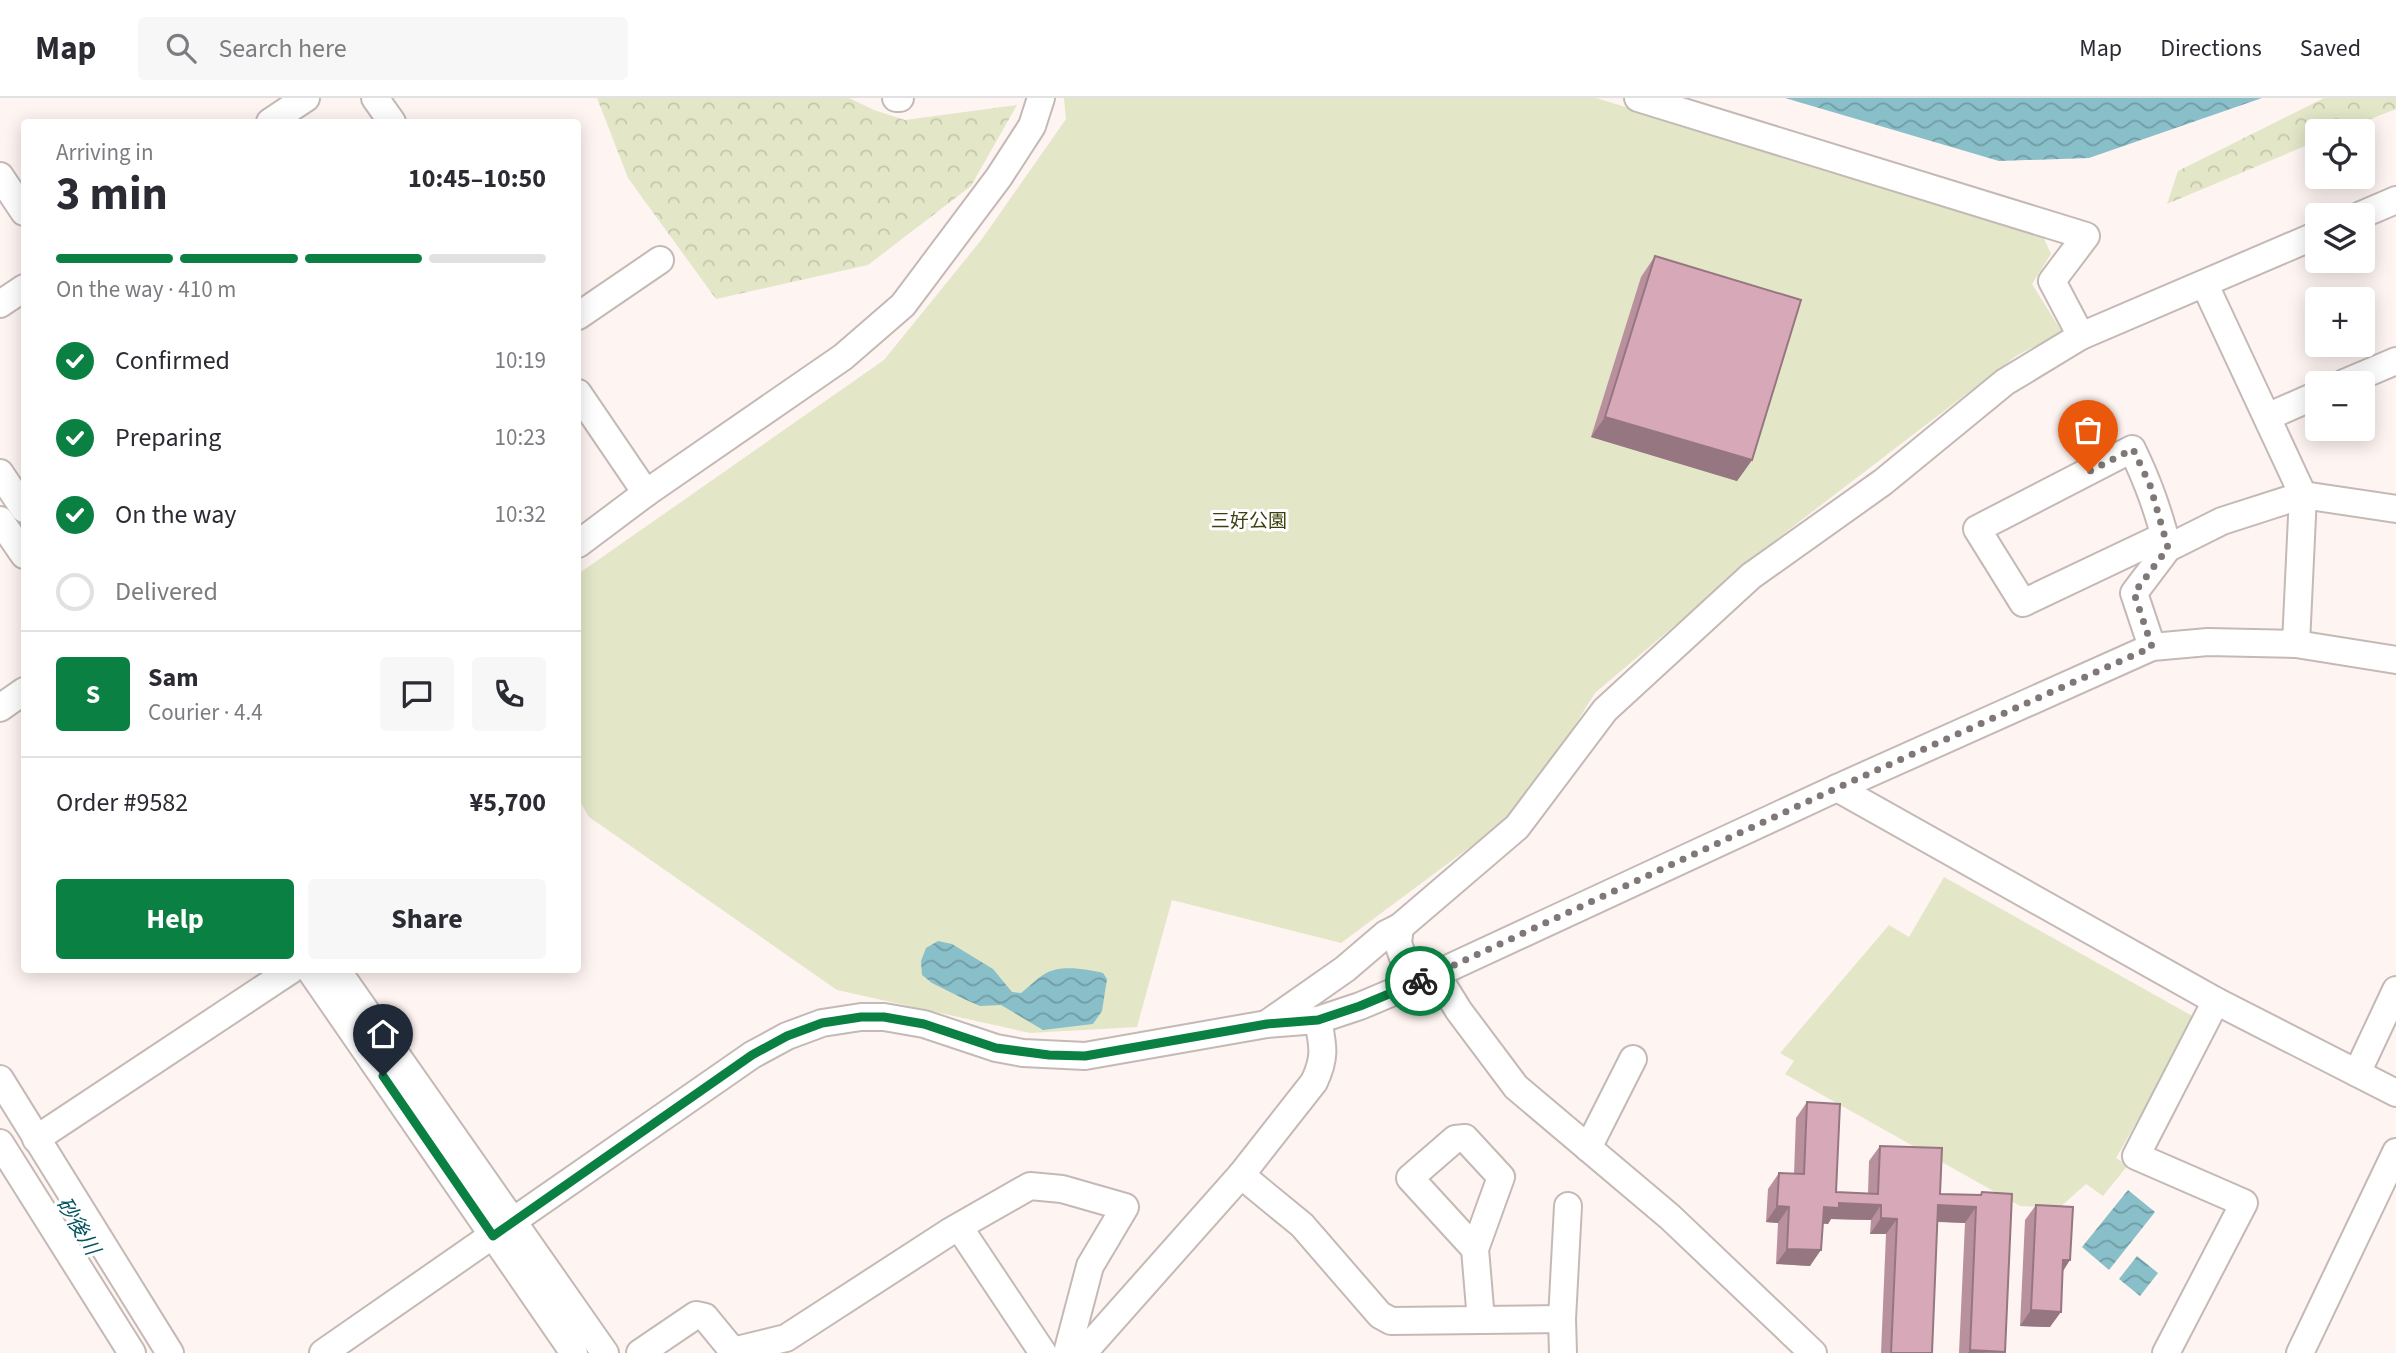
<!DOCTYPE html>
<meta charset="utf-8">
<style>
body{margin:0;font-family:"Source Sans 3","Noto Sans JP",sans-serif;background:#f7f7f7;color:#2b2b33;height:100vh;display:flex;flex-direction:column;font-size:26px;white-space:nowrap}
*{box-sizing:border-box;margin:0}
p{font-size:23px;color:#7c7c81}
.icon{flex:none;width:38px;height:38px;fill:none;stroke:currentColor;stroke-width:2;stroke-linecap:round;stroke-linejoin:round}
.map{position:relative;flex:1;overflow:hidden}
.side{position:absolute;left:21px;top:21px;width:560px;height:854px;display:flex;flex-direction:column;background:#fff;border-radius:7px;box-shadow:0 4px 18px #0003}
.side>*{flex:none}
.controls{position:absolute;left:2305px;top:21px;display:grid;gap:14px}
.controls a{display:grid;place-items:center;width:70px;height:70px;border-radius:7px;background:#fff;box-shadow:0 4px 18px #0003;font-size:35px}
.pin{position:absolute;display:grid;place-items:center;width:60px;height:60px;color:#fff;margin:-72px -30px;border-radius:50% 50% 50% 0;rotate:-45deg;box-shadow:0 0 7px #0007}
.pin .icon{rotate:45deg}
.courier{position:absolute;display:grid;place-items:center;width:70px;height:70px;margin:-35px;border:5px solid #0b8043;border-radius:50%;background:#fff;color:#222;box-shadow:0 2px 9px #0007}
.head em{font-style:normal;font-weight:700}
.head div{display:flex;flex-direction:column-reverse}
.head{display:flex;align-items:center;justify-content:space-between;height:119px;padding:0 35px}
h1{font-size:46px;font-weight:700;line-height:52px}
.bar{display:grid;grid-template-columns:repeat(4,1fr);gap:10px 7px;align-content:center;height:84px;padding:0 35px}
.bar i{height:9px;border-radius:5px;background:#e1e1e2}
.bar .active{background:#0b8043}
.bar p{grid-column:span 4}
.line{display:flex;align-items:center;gap:18px;padding:0 35px;border-top:2px solid #e1e1e2}
.line div{flex:1}
.round{display:grid;place-items:center;flex:none;width:74px;height:74px;border-radius:7px;background:#f7f7f7}
ol{padding:0 35px;list-style:none}
li{display:flex;align-items:center;gap:21px;height:77px}
li p{margin-inline-start:auto}
li .icon{padding:7px;border-radius:50%;background:#0b8043;color:#fff;stroke-width:4}
li:last-child{color:#7c7c81}
li i{width:38px;height:38px;border:4px solid #e1e1e2;border-radius:50%}
.button{display:flex;gap:14px;margin-top:auto;padding:14px 35px}
.button a{flex:1;height:80px;border-radius:7px;background:#0b8043;color:#fff;font-size:28px;font-weight:700;line-height:80px;text-align:center}
.button a+a{background:#f7f7f7;color:#2b2b33}
header{display:flex;align-items:center;gap:42px;box-sizing:border-box;height:98px;padding:0 35px;background:#fff;border-bottom:2px solid #e1e1e2}
header strong{font-size:33px}
nav{display:flex;gap:38px;margin-inline-start:auto;font-size:24px}
.search{width:490px;height:63px;background:#f7f7f7;display:flex;align-items:center;gap:18px;box-sizing:border-box;padding:0 24px;border-radius:7px;color:#7c7c81;font-size:26px}
.map>svg:first-child{display:block}
.green{fill:#e3e7c8}
.forest{fill:url(#forest-crowns)}
.water{fill:url(#water-waves)}
.lines{fill:none;stroke-linecap:round;stroke-linejoin:round}
.minor-casing{stroke:#c4b9b5;stroke-width:30}
.minor{stroke:#fff;stroke-width:26}
.wall{fill:#b8909e}
.shaded-wall{fill:#967681}
.building{fill:#d6a8b8;stroke:#967681;stroke-width:2}
.done{stroke:#7f7877;stroke-width:7;stroke-dasharray:0 12.6}
.route{stroke:#0b8043;stroke-width:9}
.labels{text-anchor:middle;stroke-width:6;stroke-linejoin:round;paint-order:stroke}
.park-label{font-size:19px;fill:#3c400d;stroke:#fff}
.water-label{font-size:21px;font-style:italic;fill:#015460;stroke:#fff}
</style>
<header>
<strong>Map</strong>
<div class="search"><svg class="icon" aria-label="search" viewBox="0 0 24 24"><circle cx="10" cy="10" r="6"/><path d="M15 15l6 6"/></svg>Search here</div>
<nav><a>Map</a><a>Directions</a><a>Saved</a></nav>
</header>
<div class="map">
<svg width="2396" height="1255" viewBox="0 0 2396 1255">
<defs>
<pattern id="forest-crowns" width="20" height="18" patternUnits="userSpaceOnUse" patternTransform="scale(1.75)"><rect width="20" height="18" fill="#e3e7c8"/><path d="M2 6a3 3 0 1 1 6 0M12 15a3 3 0 1 1 6 0" fill="none" stroke="#c4c7ac"/></pattern>
<pattern id="water-waves" width="16" height="10" patternUnits="userSpaceOnUse" patternTransform="scale(1.75)"><rect width="16" height="10" fill="#89bfc9"/><path d="M0 5q4-4 8 0t8 0" fill="none" stroke="#719ca4"/></pattern>
</defs>
<rect width="100%" height="100%" fill="#fef4f1"/>
<g class="green">
<path d="M 1064,0 L 1596,0 L 2042,136 L 2051,156 L 2032,186 L 2062,234 L 2016,258 L 1778,440 L 1595,595 L 1524,709 L 1341,845 L 1172,802 L 1137,929 L 1030,935 L 837,892 L 589,719 L 578,700 L 578,476 L 884,262 L 982,141 L 1066,21 Z"/>
<path d="M 1944,779 L 2196,920 L 2116,1060 L 2128,1067 L 2103,1098 L 2086,1086 L 2059,1110 L 2020,1108 L 1785,976 L 1794,963 L 1780,955 L 1889,827 L 1909,839 Z"/>
</g>
<g class="forest">
<path d="M 597,0 L 849,0 L 874,12 L 905,22 L 1017,7 L 971,88 L 868,167 L 716,201 L 628,80 Z"/>
<path d="M 2324,0 L 2396,0 L 2396,11 L 2340,33 L 2317,33 L 2317,43 L 2167,106 L 2178,73 Z"/>
</g>
<g class="water">
<path d="M 1785,0 L 2262,0 L 2089,60 L 1999,63 Z"/>
<path d="M 938,843 L 952,846 L 993,871 L 1012,894 L 1021,895 C 1029,889 1035,882 1043,877 C 1059,866 1085,871 1103,875 L 1107,881 L 1102,913 L 1093,926 L 1043,932 L 1001,907 L 980,908 L 964,901 L 932,885 L 922,877 L 921,863 L 926,850 Z"/>
<path d="M 2128,1092 L 2155,1114 L 2109,1172 L 2082,1149 Z"/>
<path d="M 2137,1158 L 2158,1175 L 2140,1198 L 2119,1181 Z"/>
</g>
<g class="lines">
<defs>
<g id="minor">
<path d="M 375,0 L 392,24"/>
<path d="M 896,0 L 900,0"/>
<path d="M 1638,0 L 2086,138 L 2052,183 L 2081,238"/>
<path d="M 270,24 L 306,0"/>
<path d="M 0,78 L 24,114"/>
<path d="M 2361,117 L 2396,102"/>
<path d="M 2205,187 L 2303,397 L 2296,546"/>
<path d="M 0,206 L 24,190"/>
<path d="M 578,218 L 660,162"/>
<path d="M 2344,285 L 2396,263"/>
<path d="M 578,295 L 646,395"/>
<path d="M 2267,319 L 2317,297"/>
<path d="M 0,375 L 24,411"/>
<path d="M 0,422 L 24,457"/>
<path d="M 2164,438 L 2023,505 L 1977,431 L 2132,351 C 2149,386 2158,413 2168,450"/>
<path d="M 578,446 L 646,395 L 843,259 L 903,207 L 999,79 L 1032,28 L 1041,0"/>
<path d="M 2152,549 L 2134,495 L 2168,450 L 2222,423 L 2303,397 L 2396,411"/>
<path d="M 0,610 L 24,593"/>
<path d="M 1837,690 L 2216,903 L 2396,995"/>
<path d="M 310,872 L 574,1255"/>
<path d="M 337,872 L 605,1255"/>
<path d="M 1436,876 L 1459,913 L 1516,989 L 1670,1119 L 1813,1255"/>
<path d="M 1412,886 L 1398,845 L 1400,829 L 1517,729 L 1605,612 L 1751,478 L 1883,384 L 2005,284 L 2081,238 L 2317,137"/>
<path d="M 1268,925 L 1345,871 L 1386,836 L 1400,829"/>
<path d="M 2357,975 L 2396,892"/>
<path d="M 0,981 L 170,1255"/>
<path d="M 36,1041 L 291,872"/>
<path d="M 0,1045 L 132,1255"/>
<path d="M 1588,1050 L 1633,961"/>
<path d="M 1241,1077 L 1302,1127 L 1380,1217 L 1391,1223 L 1562,1221"/>
<path d="M 959,1129 L 1043,1255"/>
<path d="M 1475,1151 L 1410,1080 L 1455,1041 L 1465,1040 L 1501,1079 L 1475,1151 L 1481,1222"/>
<path d="M 323,1255 L 752,957 L 787,938 L 822,925 L 861,919 L 884,919 L 924,926 L 996,950 L 1023,955 L 1085,958 L 1267,926 L 1318,922 L 1360,908 L 1436,876 L 1837,690 L 2152,549 L 2208,544 L 2296,546 L 2396,562"/>
<path d="M 640,1255 L 696,1217 L 705,1219 L 733,1253 L 786,1240 L 951,1133 L 1030,1088 L 1062,1091 L 1125,1109 L 1090,1168 L 1067,1255"/>
<path d="M 1083,1255 L 1241,1077 L 1314,984 C 1326,959 1323,948 1318,922"/>
<path d="M 1563,1255 L 1562,1221 L 1568,1108"/>
<path d="M 2166,1255 L 2244,1105 L 2136,1058 L 2216,903"/>
<path d="M 2300,1255 L 2396,1054"/>
</g>
</defs>
<use href="#minor" class="minor-casing"/>
<use href="#minor" class="minor"/>
</g>
<g class="wall">
<path d="M 1655,158 L 1752,362 L 1737,383 L 1591,339 L 1641,179 Z"/>
<path d="M 1807,1004 L 1836,1094 L 1868,1096 L 1869,1063 L 1880,1048 L 1940,1096 L 1980,1097 L 1982,1094 L 2004,1255 L 1959,1255 L 1965,1125 L 1937,1124 L 1932,1255 L 1881,1255 L 1886,1136 L 1870,1136 L 1871,1122 L 1831,1121 L 1828,1126 L 1823,1125 L 1810,1168 L 1776,1166 L 1778,1125 L 1766,1124 L 1768,1091 L 1779,1075 L 1794,1076 L 1796,1020 Z"/>
<path d="M 2036,1107 L 2063,1173 L 2050,1229 L 2020,1228 L 2025,1122 Z"/>
</g>
<g class="shaded-wall">
<path d="M 1605,319 L 1752,362 L 1737,383 L 1591,339 Z"/>
<path d="M 1839,1105 L 1881,1107 L 1871,1122 L 1831,1121 L 1828,1126 L 1813,1125 L 1824,1109 Z"/>
<path d="M 1938,1107 L 1976,1109 L 1965,1125 L 1927,1123 Z"/>
<path d="M 1777,1108 L 1789,1109 L 1778,1125 L 1766,1124 Z"/>
<path d="M 1881,1120 L 1897,1121 L 1886,1136 L 1870,1136 Z"/>
<path d="M 1787,1151 L 1821,1152 L 1810,1168 L 1776,1166 Z"/>
<path d="M 2063,1162 L 2070,1162 L 2060,1178 Z"/>
<path d="M 2031,1212 L 2061,1214 L 2050,1229 L 2020,1228 Z"/>
<path d="M 1970,1252 L 2005,1254 L 1968,1255 Z"/>
</g>
<g class="building">
<path d="M 1655,158 L 1801,202 L 1752,362 L 1605,319 Z"/>
<path d="M 1807,1004 L 1840,1006 L 1836,1094 L 1878,1096 L 1880,1048 L 1942,1050 L 1940,1096 L 1981,1097 L 1982,1094 L 2012,1096 L 2005,1254 L 1970,1252 L 1976,1109 L 1938,1107 L 1932,1255 L 1891,1255 L 1897,1121 L 1881,1120 L 1881,1107 L 1839,1105 L 1839,1110 L 1824,1109 L 1821,1152 L 1787,1151 L 1789,1109 L 1777,1108 L 1779,1075 L 1804,1076 Z"/>
<path d="M 2036,1107 L 2073,1109 L 2070,1162 L 2063,1162 L 2061,1214 L 2031,1212 Z"/>
</g>
<g class="lines">
<path class="done" d="M 1420,883 L 1837,690 L 2152,549 L 2134,495 L 2168,450 L 2150,387 L 2133,351 L 2088,374"/>
<path class="route" d="M 383,978 L 493,1138 L 752,957 L 787,938 L 822,925 L 861,919 L 884,919 L 924,926 L 996,950 L 1049,957 L 1085,958 L 1267,926 L 1318,922 L 1360,908 L 1420,883"/>
</g>
<g class="labels">
<g class="park-label">
<text x="1249" y="429">三好公園</text>
</g>
<g class="water-label">
<text transform="translate(78 1128) rotate(59)" y="7">砂後川</text>
</g>
</g>
</svg>
<div class="controls">
<a><svg class="icon" aria-label="locate" viewBox="0 0 24 24"><circle cx="12" cy="12" r="6"/><path d="M12 2v4M12 18v4M2 12h4M18 12h4"/></svg></a>
<a><svg class="icon" aria-label="layers" viewBox="0 0 24 24"><path d="M12 4l9 5-9 5-9-5zM3 14l9 5 9-5"/></svg></a>
<a>+</a>
<a>−</a>
</div>
<div class="pin" style="left:2088px;top:374px;background:#ea580c"><svg class="icon" aria-label="bag" viewBox="0 0 24 24"><path d="M5 8h14l-1 12H6zM9 8a3 3 0 0 1 6 0"/></svg></div>
<div class="pin" style="left:383px;top:978px;background:#1f2937"><svg class="icon" aria-label="home" viewBox="0 0 24 24"><path d="M3 11l9-7 9 7M6 9v11h12V9"/></svg></div>
<div class="courier" style="left:1420px;top:883px"><svg class="icon" aria-label="bike" viewBox="0 0 24 24"><circle cx="6" cy="16" r="4"/><circle cx="18" cy="16" r="4"/><path d="M6 16l4-8h5l3 8M10 8l3 8H6M13 5h3"/></svg></div>
<section class="side">
<div class="head"><div><h1>3 min</h1><p>Arriving in</p></div><em>10:45–10:50</em></div>
<div class="bar"><i class="active"></i><i class="active"></i><i class="active"></i><i></i><p>On the way · 410 m</p></div>
<ol>
<li><svg class="icon" aria-label="check" viewBox="0 0 24 24"><path d="M5 12l5 5 9-10"/></svg>Confirmed<p>10:19</p></li>
<li><svg class="icon" aria-label="check" viewBox="0 0 24 24"><path d="M5 12l5 5 9-10"/></svg>Preparing<p>10:23</p></li>
<li><svg class="icon" aria-label="check" viewBox="0 0 24 24"><path d="M5 12l5 5 9-10"/></svg>On the way<p>10:32</p></li>
<li><i></i>Delivered</li>
</ol>
<div class="line" style="height:126px"><b class="round" style="background:#0b8043;color:#fff">S</b><div><b>Sam</b><p>Courier · 4.4</p></div><a class="round"><svg class="icon" aria-label="chat" viewBox="0 0 24 24"><path d="M4 5h16v11H9l-5 4z"/></svg></a><a class="round"><svg class="icon" aria-label="phone" viewBox="0 0 24 24"><path d="M5 4h4l2 5-3 2q2 4 5 5l2-3 5 2v4C11 20 4 13 5 4z"/></svg></a></div>
<div class="line" style="height:91px"><div>Order #9582</div><b>¥5,700</b></div>
<div class="button"><a>Help</a><a>Share</a></div>
</section>
</div>
